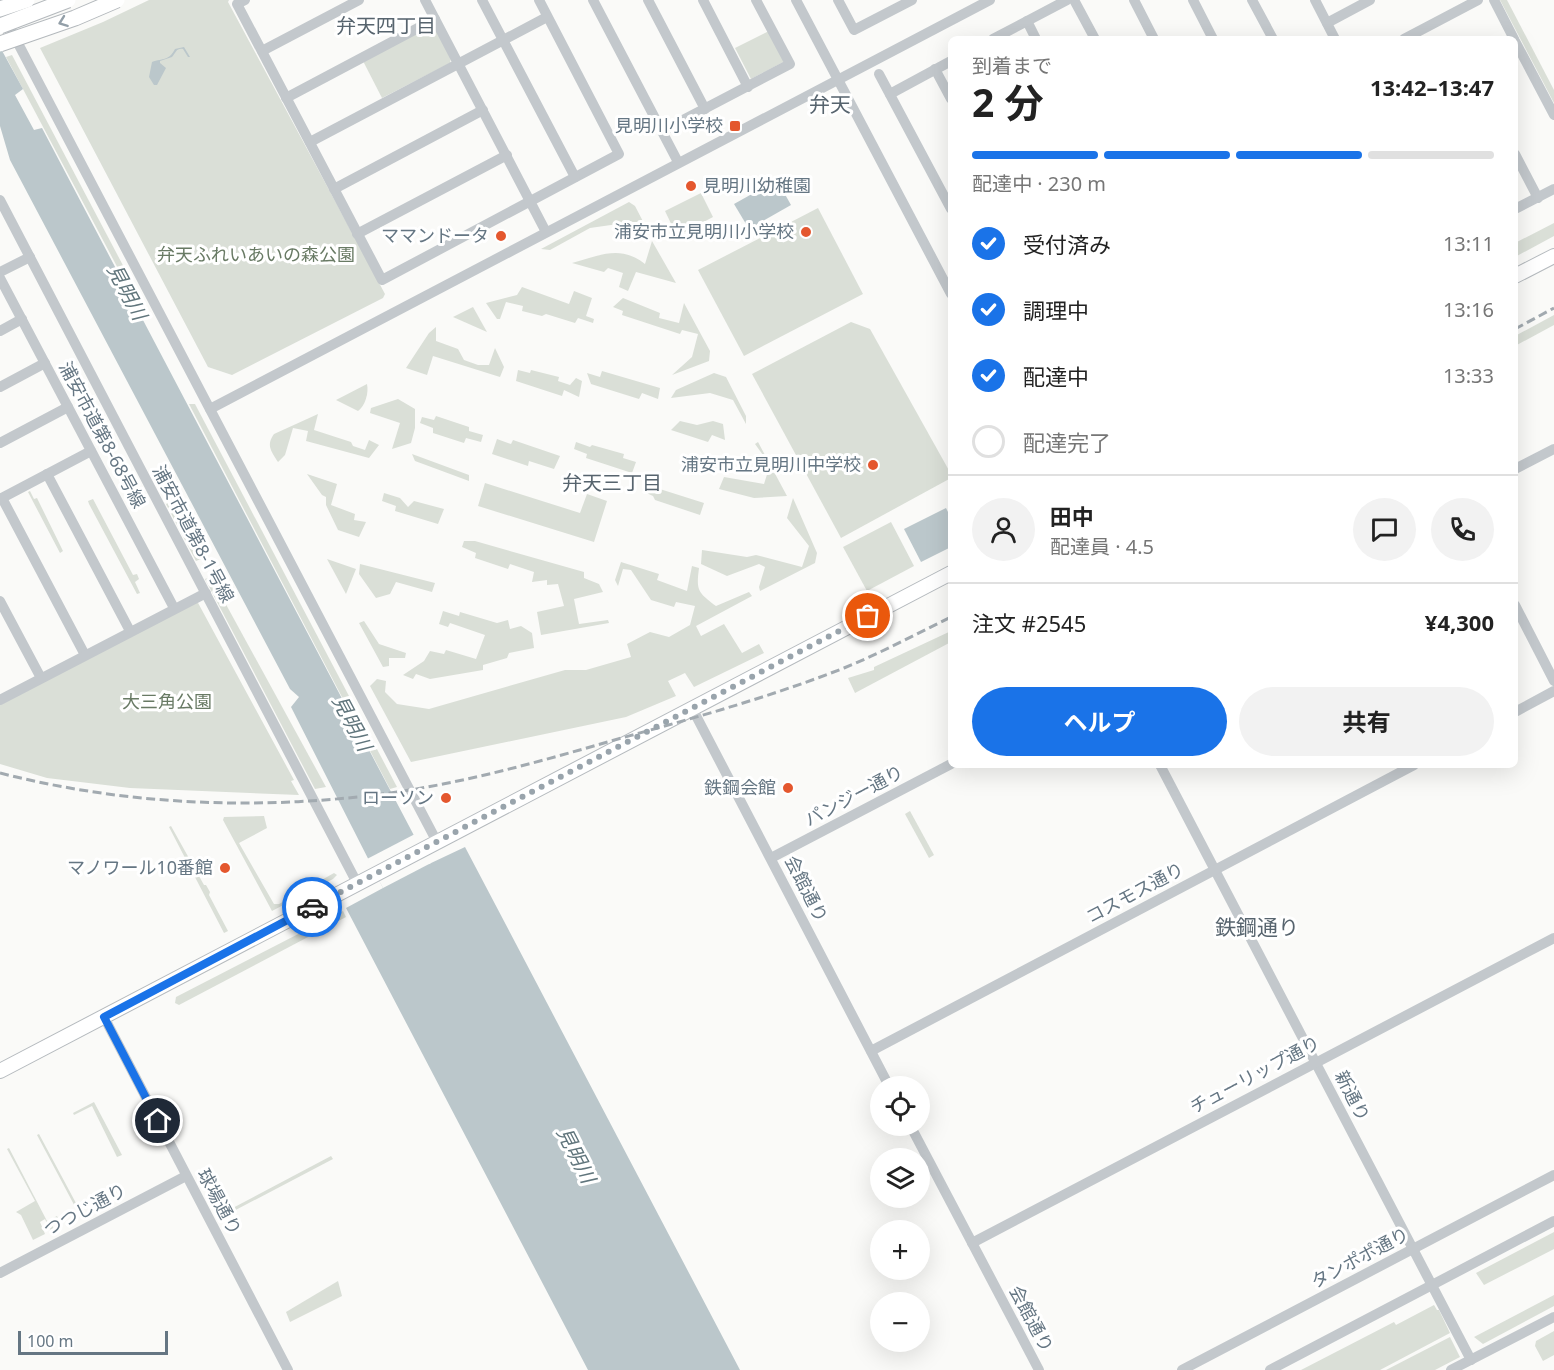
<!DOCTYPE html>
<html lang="ja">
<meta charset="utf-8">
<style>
body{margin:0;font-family:"Noto Sans","Noto Sans JP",sans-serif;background:#f2f2f2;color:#222;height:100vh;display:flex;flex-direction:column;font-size:22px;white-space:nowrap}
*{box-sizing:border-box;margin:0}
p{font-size:20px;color:#767676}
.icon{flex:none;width:33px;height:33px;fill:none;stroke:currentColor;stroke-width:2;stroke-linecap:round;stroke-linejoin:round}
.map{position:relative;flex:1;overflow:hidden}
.drawer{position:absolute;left:948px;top:36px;width:570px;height:732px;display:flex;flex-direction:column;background:#fff;border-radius:9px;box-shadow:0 6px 24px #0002}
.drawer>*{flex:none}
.buttons{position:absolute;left:870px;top:1076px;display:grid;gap:12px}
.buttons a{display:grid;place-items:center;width:60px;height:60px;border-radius:50%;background:#fff;box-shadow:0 6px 24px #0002;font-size:30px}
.scale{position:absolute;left:18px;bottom:15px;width:150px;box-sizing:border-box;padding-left:6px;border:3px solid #657683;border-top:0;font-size:16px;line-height:21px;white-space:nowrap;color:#657683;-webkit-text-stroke:4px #fff;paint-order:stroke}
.pin{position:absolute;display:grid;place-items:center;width:51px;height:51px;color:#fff;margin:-26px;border:3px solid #fff;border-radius:50%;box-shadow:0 2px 6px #0007}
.courier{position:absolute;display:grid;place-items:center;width:60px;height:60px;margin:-30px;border:4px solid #1a73e8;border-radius:50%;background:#fff;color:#222;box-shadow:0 2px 8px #0007}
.summary em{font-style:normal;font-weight:700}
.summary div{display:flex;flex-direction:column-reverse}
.summary{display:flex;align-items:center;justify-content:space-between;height:102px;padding:0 24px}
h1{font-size:39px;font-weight:700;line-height:45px}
.bar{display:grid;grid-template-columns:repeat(4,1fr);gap:9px 6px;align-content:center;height:72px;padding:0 24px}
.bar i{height:8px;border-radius:4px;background:#e0e0e0}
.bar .selected{background:#1a73e8}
.bar p{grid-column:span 4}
.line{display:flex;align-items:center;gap:15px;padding:0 24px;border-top:2px solid #e0e0e0}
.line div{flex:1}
.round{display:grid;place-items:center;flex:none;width:63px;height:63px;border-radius:32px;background:#f2f2f2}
ol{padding:0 24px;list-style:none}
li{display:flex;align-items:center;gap:18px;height:66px}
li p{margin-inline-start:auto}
li .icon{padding:6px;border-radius:50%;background:#1a73e8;color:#fff;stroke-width:4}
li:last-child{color:#767676}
li i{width:33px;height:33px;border:3px solid #e0e0e0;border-radius:50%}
.primary-button{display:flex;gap:12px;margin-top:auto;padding:12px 24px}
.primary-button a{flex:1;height:69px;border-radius:36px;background:#1a73e8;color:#fff;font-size:24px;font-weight:700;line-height:69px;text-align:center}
.primary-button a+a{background:#f2f2f2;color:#222}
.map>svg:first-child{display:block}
.green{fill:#dadfd7}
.water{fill:#bbc7cb}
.pier{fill:#fafaf8}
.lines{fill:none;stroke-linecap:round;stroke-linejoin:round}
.major-casing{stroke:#b5babe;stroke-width:16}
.minor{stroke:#c3c8cc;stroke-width:10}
.major{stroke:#fff;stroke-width:14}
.rail{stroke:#a2aab0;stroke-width:3;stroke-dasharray:9 4.5;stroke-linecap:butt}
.highway-bridge-casing{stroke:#b4b9bd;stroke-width:17;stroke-linecap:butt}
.highway-bridge{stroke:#fff;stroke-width:15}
.oneway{stroke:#939fa8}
.done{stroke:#99a4ac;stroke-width:6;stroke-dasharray:0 10.8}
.route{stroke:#1a73e8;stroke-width:8}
.poi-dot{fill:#e4572e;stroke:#fff;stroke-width:2}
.labels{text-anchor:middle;stroke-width:6;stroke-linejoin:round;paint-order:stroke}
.poi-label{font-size:18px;fill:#657683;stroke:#fff;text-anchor:end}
.park-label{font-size:18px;fill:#687a64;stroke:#fff}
.street-label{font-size:18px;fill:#657683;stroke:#fff}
.neighbourhood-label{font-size:20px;fill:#57646e;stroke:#fff}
.water-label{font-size:20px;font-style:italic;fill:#60757c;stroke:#fff}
.quarter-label{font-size:21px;fill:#57646e;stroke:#fff}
</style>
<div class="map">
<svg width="1554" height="1370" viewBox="0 0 1554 1370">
<rect width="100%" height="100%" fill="#fafaf8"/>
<g class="green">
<path d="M 149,0 L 229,0 L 228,2 L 385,294 L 383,298 L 232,375 L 208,367 L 40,48 L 103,22 Z"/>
<path d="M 1500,0 L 1507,0 L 1554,90 L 1554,103 Z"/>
<path d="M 431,26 L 435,27 L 451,58 L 450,63 L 382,98 L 363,61 Z"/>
<path d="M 769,31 L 785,61 L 751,79 L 735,48 Z"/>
<path d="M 12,55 L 127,273 L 122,276 L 6,57 Z"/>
<path d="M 701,193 L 713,217 L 677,236 L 665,211 Z"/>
<path d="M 629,202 L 635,206 L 649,233 L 646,233 L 618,224 L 590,228 L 550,250 L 541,249 Z"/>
<path d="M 818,208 L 863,294 L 744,356 L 698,270 Z"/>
<path d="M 1554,223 L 1554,236 L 1515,257 L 1515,243 Z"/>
<path d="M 652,241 L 676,283 L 636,272 L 628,291 L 619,287 L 623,273 L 608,268 L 604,272 L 572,263 C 599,256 620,244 645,264 Z"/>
<path d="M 522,287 L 569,304 L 574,291 L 592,298 L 586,316 L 594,319 L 593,323 L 578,318 L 575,323 L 546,314 L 542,316 L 522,311 L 523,306 L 506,302 L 500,319 L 497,319 L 486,303 L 517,295 Z"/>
<path d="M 623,298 L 660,313 L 659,318 L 679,323 L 684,303 L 710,351 L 709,361 L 672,375 L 692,357 L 698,334 L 682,330 L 680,334 L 622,315 L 623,311 L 613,307 Z"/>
<path d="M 473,307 L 487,332 L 453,317 Z"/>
<path d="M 1554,315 L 1554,325 L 1515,346 L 1515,336 Z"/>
<path d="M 851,322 L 870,329 L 951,474 L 951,478 L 841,538 L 752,374 Z"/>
<path d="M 436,327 L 436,341 L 458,349 L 464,360 L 478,365 L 489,365 L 495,348 L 504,367 L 500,377 L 433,356 L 427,375 L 406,368 L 429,333 Z"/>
<path d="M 518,370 L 530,373 L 531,370 L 559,377 L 558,381 L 570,385 L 576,378 L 582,381 L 579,397 L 564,390 L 562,396 L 516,381 Z"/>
<path d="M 602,371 L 660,388 L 658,399 L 642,393 L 639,399 L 591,384 L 587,373 L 600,377 Z"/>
<path d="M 714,373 L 726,377 L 746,416 L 746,424 L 733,400 L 710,393 L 671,398 L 676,390 Z"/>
<path d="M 367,384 C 369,393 365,406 358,411 L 336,400 Z"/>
<path d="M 398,399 L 415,409 L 415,428 L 411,443 L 392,449 L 400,423 L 370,413 L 371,408 Z"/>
<path d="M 189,404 L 195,404 L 397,787 L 390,789 Z"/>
<path d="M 318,414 L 314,430 L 351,442 L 353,446 L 365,450 L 369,440 L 379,445 L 369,458 L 306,441 L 308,431 L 293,428 L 285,455 L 278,462 C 271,451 266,445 274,434 Z"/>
<path d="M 436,416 L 469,427 L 469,431 L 483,435 L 481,442 L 466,438 L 464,443 L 433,433 L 433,428 L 420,423 L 422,417 L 434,420 Z"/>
<path d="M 680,421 L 697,425 L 713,421 L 723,424 L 725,440 L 712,435 L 708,442 L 671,430 Z"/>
<path d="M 497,439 L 511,444 L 513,440 L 560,456 L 554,469 L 529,461 L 528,466 L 492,454 Z"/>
<path d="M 576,442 L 590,447 L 592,445 L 624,454 L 623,458 L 636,462 L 632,473 L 586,458 L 587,454 L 574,449 Z"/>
<path d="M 758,442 L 787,496 L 754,498 L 719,489 L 724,477 L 764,484 L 770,465 L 755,444 Z"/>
<path d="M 412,454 L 469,475 L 469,481 L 415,461 Z"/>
<path d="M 307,474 L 337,484 L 331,505 L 355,514 L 354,520 L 366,522 L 359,537 L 338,530 L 326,505 L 326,497 L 322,495 Z"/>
<path d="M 485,483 L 580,513 L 587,494 L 607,501 L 594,542 L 478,506 Z"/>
<path d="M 644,484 L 704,503 L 700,515 L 655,500 L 653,496 L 642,491 Z"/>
<path d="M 30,491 L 34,499 L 37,498 L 63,551 L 60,553 L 28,492 Z"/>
<path d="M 384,493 L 400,498 L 408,507 L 414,501 L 444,509 L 438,524 L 395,511 L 396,506 L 382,501 Z"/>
<path d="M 793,498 L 817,553 L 815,563 L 760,591 L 759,587 L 765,567 L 759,564 L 727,576 L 701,564 L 702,550 L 747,557 L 756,555 L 802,567 L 809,546 L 787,518 Z"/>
<path d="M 93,499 L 133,575 L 137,574 L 139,579 L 135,582 L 140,593 L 137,594 L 89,504 L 88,501 Z"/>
<path d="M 173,501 L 201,559 L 196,561 L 166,504 Z"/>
<path d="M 891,522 L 914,566 L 867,591 L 843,547 Z"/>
<path d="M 464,541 L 475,541 L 584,572 L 584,578 L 599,584 L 603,592 L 574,599 L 579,624 L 608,620 L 609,623 L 541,635 L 537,612 L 564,606 L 558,584 L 547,585 L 547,580 L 532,582 L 534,572 L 510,564 L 508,569 L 475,558 L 476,553 L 462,547 Z"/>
<path d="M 327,559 L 356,569 L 346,594 Z"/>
<path d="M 621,562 L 659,574 L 657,580 L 687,591 L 692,566 L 699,568 C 696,591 698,592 716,606 L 749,592 L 752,596 L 696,626 L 701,636 L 724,624 L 742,653 L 759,644 L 764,653 L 694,687 L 685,673 L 668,681 L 676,696 L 626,717 L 411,762 L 370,686 L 377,679 L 386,681 L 385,692 L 397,704 L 429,709 L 565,670 L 586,670 L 631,657 L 627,644 L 650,632 L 669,637 L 690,625 L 695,606 L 676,602 L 674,607 L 651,600 L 631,570 L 623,569 L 618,586 L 615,580 Z"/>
<path d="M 360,564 L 435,583 L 432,592 L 396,582 L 390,594 L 376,598 L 359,574 Z"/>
<path d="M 211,577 L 326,787 L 315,789 L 205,579 Z"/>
<path d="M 197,601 L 294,780 L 291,781 L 299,795 L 130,788 L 47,778 L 0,764 L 0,705 Z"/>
<path d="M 443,611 L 459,616 L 460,612 L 497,623 L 508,620 L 510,629 L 521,626 L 532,633 L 534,648 L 509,653 L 507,658 L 483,665 L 483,670 L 430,679 L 416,674 L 413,679 L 403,675 L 424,661 L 430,651 L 444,654 L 446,650 L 476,659 L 485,635 L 450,623 L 448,627 L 439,624 Z"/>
<path d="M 364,621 L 379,644 L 406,653 L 405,658 L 389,658 L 389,666 L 383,667 L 359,623 Z"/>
<path d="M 951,631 L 951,642 L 855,693 L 848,678 L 874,670 L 874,667 Z"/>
<path d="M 910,811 L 934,855 L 929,858 L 905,814 Z"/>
<path d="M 264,816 L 267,828 L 239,843 L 274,904 L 279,904 L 334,873 L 337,875 L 333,879 L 272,911 L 223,820 L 224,817 Z"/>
<path d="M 171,826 L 204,885 L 206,885 L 210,892 L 209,895 L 228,931 L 224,933 L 169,827 Z"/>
<path d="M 343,911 L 346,917 L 179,1005 L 175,1003 L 176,997 Z"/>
<path d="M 94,1102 L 122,1155 L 117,1157 L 92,1106 L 74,1115 L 73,1113 Z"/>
<path d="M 39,1134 L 77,1205 L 79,1204 L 84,1214 L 80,1216 L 37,1135 Z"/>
<path d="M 9,1148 L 47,1221 L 57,1216 L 58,1218 L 50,1222 L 54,1229 L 51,1231 L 45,1219 L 40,1222 L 45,1234 L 33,1240 L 21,1215 L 16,1212 L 35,1201 L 7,1149 Z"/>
<path d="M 331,1156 L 333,1159 L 228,1214 L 227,1211 Z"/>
<path d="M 1554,1232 L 1554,1249 L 1484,1285 L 1476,1273 Z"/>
<path d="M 338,1281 L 342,1296 L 290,1322 L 286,1312 Z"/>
<path d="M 1554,1295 L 1554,1306 L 1483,1344 L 1474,1337 Z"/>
<path d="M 1434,1305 L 1437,1310 L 1439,1310 L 1450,1333 L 1380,1370 L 1301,1370 L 1394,1322 L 1396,1325 Z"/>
<path d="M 1554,1331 L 1554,1355 L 1543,1361 L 1535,1346 L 1536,1341 Z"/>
<path d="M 1450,1337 L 1460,1357 L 1435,1370 L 1386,1370 Z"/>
</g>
<g class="water">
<path d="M 0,47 L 23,89 L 15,95 L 34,130 L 42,128 L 429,864 L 465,847 L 740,1370 L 588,1370 L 346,908 L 383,888 L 291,707 L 299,697 L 290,689 L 10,160 L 0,126 Z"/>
<path d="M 184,47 L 190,57 L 188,57 L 183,49 C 176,48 176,53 172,57 L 160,61 L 160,63 L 166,68 L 157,85 L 154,85 L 149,77 L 152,62 C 163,58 169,61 175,49 Z"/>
<path d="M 777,180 L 791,205 L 749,229 L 734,204 Z"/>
<path d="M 946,508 L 951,518 L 951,547 L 921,562 L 904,529 Z"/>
</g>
<path class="pier" d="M 415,834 L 431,863 L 383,888 L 367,859 Z"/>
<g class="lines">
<defs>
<g id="major">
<path d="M 1515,276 L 1554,256"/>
<path d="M 0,1071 L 951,573"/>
</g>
</defs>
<use href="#major" class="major-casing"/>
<g class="minor">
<path d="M 245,0 L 237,4 L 382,280 L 619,154 L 539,0"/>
<path d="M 425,0 L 546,232"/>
<path d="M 482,0 L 575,177"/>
<path d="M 593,0 L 678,162"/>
<path d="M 648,0 L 705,109"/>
<path d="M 703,0 L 748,87"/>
<path d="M 796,0 L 951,294"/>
<path d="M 838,0 L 854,30 L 912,0"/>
<path d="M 1074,0 L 1095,39"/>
<path d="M 1134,0 L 1154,39"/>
<path d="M 1193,0 L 1213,39"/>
<path d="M 1252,0 L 1273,39"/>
<path d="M 1315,0 L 1335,39"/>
<path d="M 1494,0 L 1514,39"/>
<path d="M 0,9 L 437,842"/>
<path d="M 1027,21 L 1036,39"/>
<path d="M 1327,23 L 1370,0"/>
<path d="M 993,39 L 1067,0"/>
<path d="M 1404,39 L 1478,0"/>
<path d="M 1515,41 L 1554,115"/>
<path d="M 262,51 L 359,0"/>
<path d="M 935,69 L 951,99"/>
<path d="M 879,74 L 951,209"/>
<path d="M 890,94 L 951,61"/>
<path d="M 286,98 L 435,19"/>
<path d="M 662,131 L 790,64 L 756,0"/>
<path d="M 310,142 L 547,17"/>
<path d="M 1515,154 L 1538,198"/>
<path d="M 334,189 L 483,110"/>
<path d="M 0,200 L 357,883"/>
<path d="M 1515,209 L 1554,189"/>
<path d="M 357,234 L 507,155"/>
<path d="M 0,272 L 30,257"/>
<path d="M 0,278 L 174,608"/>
<path d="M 0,331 L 22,319"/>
<path d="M 0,387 L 45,363"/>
<path d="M 210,409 L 990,0"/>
<path d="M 0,443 L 68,407"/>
<path d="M 1515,469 L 1554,449"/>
<path d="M 47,474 L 130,631"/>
<path d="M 2,498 L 85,655"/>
<path d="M 0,499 L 91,451"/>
<path d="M 0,601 L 41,678"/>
<path d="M 1515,605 L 1554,681"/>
<path d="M 0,700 L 206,593"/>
<path d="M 692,708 L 889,1086"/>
<path d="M 1515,712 L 1554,691"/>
<path d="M 1160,765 L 1471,1360"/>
<path d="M 771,858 L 951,764"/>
<path d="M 104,1017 L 288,1370"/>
<path d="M 871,1051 L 1414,765"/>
<path d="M 910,1125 L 1039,1370"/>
<path d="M 972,1243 L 1554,938"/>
<path d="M 0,1273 L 186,1176"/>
<path d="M 1182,1370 L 1554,1175"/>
<path d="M 1270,1370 L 1554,1221"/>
<path d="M 1451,1370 L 1554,1317"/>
</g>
<use href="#major" class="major"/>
<g class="rail">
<path d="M 1515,329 L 1554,308"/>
<path d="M 0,773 C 129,806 265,811 397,792 C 472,781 545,760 618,739 C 694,718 770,697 844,668 C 881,653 916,634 951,617"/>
</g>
<defs>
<g id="highway-bridge">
<path d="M 0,9 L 27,0"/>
<path d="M 0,26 L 68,0"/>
<path d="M 0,44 L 75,18 L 117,0"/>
</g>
</defs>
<use href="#highway-bridge" class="highway-bridge-casing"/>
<use href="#highway-bridge" class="highway-bridge"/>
</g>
<defs><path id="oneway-chevron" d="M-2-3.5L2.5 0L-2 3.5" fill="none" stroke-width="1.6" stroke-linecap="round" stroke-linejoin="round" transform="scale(1.5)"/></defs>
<use class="oneway" href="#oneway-chevron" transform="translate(63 22) rotate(160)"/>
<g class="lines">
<path class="done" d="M 312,907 L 868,616"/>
<path class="route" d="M 158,1121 L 104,1017 L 312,907"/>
</g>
<g class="poi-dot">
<rect x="729" y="120" width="12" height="12" rx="3"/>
<circle cx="691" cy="186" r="6"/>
<circle cx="806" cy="232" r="6"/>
<circle cx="501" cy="236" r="6"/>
<circle cx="873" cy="465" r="6"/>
<circle cx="788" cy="788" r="6"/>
<circle cx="446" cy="798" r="6"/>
<circle cx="225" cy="868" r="6"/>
</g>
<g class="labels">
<g class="poi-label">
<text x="723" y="132">見明川小学校</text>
<text x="703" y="192" text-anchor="start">見明川幼稚園</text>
<text x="794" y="238">浦安市立見明川小学校</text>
<text x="489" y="242">ママンドータ</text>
<text x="861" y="471">浦安市立見明川中学校</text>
<text x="776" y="794">鉄鋼会館</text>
<text x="434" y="804">ローソン</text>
<text x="213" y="874">マノワール10番館</text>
</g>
<g class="park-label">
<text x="256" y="261">弁天ふれいあいの森公園</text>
<text x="167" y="708">大三角公園</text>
</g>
<g class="street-label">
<text transform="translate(102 435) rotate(62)" y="6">浦安市道第8-68号線</text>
<text transform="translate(193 534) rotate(62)" y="6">浦安市道第8-1号線</text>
<text transform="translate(854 796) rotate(-28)" y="6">パンジー通り</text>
<text transform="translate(806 889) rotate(63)" y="6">会館通り</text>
<text transform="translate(1135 893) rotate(-28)" y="6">コスモス通り</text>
<text transform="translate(1255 1075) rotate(-28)" y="6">チューリップ通り</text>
<text transform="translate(1352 1096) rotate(63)" y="6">新通り</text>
<text transform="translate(219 1202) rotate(62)" y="6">球場通り</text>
<text transform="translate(85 1210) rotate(-28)" y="6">つつじ通り</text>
<text transform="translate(1360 1258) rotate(-28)" y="6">タンポポ通り</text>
<text transform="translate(1031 1319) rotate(62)" y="6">会館通り</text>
</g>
<g class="neighbourhood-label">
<text x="386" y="33">弁天四丁目</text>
<text x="612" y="490">弁天三丁目</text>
</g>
<g class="water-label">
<text transform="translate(127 292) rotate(62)" y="7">見明川</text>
<text transform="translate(352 723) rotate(62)" y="7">見明川</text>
<text transform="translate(576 1155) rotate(63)" y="7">見明川</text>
</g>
<g class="quarter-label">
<text x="830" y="112">弁天</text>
<text x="1257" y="935">鉄鋼通り</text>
</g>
</g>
</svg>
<div class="buttons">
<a><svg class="icon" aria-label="locate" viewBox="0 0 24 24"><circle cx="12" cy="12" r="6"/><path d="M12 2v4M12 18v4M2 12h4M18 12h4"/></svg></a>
<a><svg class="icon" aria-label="layers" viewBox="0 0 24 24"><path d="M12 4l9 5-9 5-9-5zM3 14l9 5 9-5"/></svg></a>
<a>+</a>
<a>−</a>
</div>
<div class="scale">100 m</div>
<div class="pin" style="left:868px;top:616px;background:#ea580c"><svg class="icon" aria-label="bag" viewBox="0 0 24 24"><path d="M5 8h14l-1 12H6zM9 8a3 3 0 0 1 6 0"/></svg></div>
<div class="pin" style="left:158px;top:1121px;background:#1f2937"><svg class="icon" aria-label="home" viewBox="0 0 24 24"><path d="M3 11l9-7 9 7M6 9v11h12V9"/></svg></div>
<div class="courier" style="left:312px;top:907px"><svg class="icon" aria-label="car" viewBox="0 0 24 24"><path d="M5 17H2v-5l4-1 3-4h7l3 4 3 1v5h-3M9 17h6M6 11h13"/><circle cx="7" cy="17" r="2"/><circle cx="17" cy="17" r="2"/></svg></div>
<section class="drawer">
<div class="summary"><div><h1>2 分</h1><p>到着まで</p></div><em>13:42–13:47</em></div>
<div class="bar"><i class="selected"></i><i class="selected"></i><i class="selected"></i><i></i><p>配達中 · 230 m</p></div>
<ol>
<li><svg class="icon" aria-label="check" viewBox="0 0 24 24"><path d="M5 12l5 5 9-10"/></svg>受付済み<p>13:11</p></li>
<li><svg class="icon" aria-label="check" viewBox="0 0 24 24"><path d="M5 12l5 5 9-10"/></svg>調理中<p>13:16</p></li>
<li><svg class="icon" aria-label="check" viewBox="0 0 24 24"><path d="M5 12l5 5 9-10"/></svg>配達中<p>13:33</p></li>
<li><i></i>配達完了</li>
</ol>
<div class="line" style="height:108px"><a class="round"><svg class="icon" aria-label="person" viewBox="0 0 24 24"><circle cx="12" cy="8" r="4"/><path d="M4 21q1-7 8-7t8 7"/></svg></a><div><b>田中</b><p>配達員 · 4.5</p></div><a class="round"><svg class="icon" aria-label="chat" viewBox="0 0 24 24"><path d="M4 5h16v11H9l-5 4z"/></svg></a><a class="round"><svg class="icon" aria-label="phone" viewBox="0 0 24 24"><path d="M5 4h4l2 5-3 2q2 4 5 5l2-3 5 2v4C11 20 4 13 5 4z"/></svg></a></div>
<div class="line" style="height:78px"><div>注文 #2545</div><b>¥4,300</b></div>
<div class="primary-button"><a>ヘルプ</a><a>共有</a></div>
</section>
</div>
